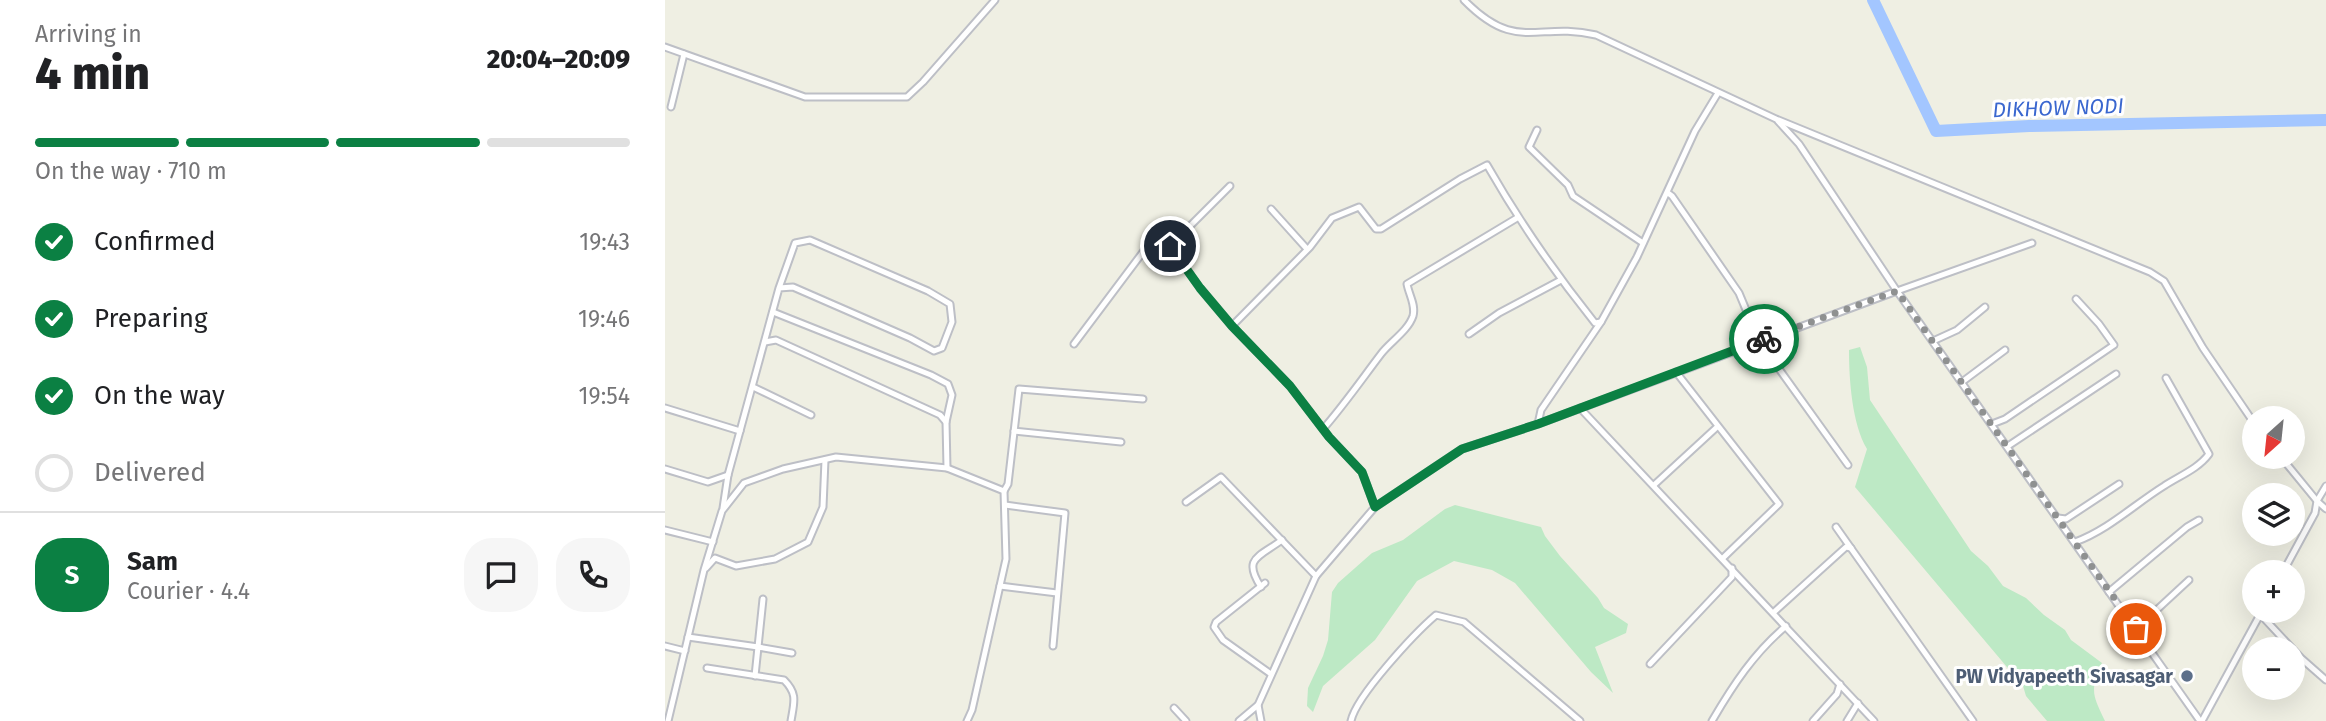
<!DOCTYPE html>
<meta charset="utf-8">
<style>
body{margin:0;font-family:"Fira Sans",sans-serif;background:#f6f6f6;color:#202124;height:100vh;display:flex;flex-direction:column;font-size:26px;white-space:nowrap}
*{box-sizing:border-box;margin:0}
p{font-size:23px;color:#757577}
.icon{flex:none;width:38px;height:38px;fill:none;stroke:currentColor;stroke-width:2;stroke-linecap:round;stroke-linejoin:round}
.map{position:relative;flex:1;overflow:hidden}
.side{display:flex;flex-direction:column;background:#fff;width:665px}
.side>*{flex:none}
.needle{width:46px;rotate:207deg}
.fabs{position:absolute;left:1577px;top:406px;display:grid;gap:14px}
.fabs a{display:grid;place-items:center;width:63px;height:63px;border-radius:50%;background:#fff;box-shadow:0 7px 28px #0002;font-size:35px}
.pin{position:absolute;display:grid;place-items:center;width:60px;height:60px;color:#fff;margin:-30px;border:4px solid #fff;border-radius:50%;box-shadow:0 2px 7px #0007}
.courier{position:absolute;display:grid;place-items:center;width:70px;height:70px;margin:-35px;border:5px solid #0b8043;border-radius:50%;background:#fff;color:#222;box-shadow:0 2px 9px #0007}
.headline em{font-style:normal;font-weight:800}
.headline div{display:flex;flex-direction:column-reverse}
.headline{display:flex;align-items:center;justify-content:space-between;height:119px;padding:0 35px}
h1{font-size:46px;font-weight:800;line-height:52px}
.bar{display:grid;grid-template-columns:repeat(4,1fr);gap:10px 7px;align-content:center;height:84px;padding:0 35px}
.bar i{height:9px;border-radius:5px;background:#e0e0e0}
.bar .selected{background:#0b8043}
.bar p{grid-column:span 4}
.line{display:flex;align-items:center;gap:18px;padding:0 35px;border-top:2px solid #e0e0e0}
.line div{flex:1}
.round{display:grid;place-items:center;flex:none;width:74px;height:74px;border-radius:28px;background:#f6f6f6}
ol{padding:0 35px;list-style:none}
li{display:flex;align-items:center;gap:21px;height:77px}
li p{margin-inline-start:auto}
li .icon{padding:7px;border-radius:50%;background:#0b8043;color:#fff;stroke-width:4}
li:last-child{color:#757577}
li i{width:38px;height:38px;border:4px solid #e0e0e0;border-radius:50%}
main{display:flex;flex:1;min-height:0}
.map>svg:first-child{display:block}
.green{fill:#bde9c5}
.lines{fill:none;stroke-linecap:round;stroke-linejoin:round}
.river{stroke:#a3c6ff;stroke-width:12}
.street-casing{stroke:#bdbfc6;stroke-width:9}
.street{stroke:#fff;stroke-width:5}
.done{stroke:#8f9191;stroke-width:7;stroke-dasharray:0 12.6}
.route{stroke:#0b8043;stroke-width:9}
.service-dot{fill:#5c6f8a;stroke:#fff;stroke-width:2.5}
.labels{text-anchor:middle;stroke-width:6;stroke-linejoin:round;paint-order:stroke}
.service-label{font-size:19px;font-weight:bold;fill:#4e5e75;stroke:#fff;text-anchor:end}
.water-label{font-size:21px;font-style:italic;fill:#3a67cf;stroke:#fff}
</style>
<main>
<section class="side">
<div class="headline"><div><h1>4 min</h1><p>Arriving in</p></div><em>20:04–20:09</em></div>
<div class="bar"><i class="selected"></i><i class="selected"></i><i class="selected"></i><i></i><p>On the way · 710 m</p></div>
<ol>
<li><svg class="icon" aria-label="check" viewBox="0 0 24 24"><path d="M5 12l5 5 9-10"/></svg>Confirmed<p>19:43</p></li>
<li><svg class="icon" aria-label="check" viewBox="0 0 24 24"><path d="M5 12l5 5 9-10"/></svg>Preparing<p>19:46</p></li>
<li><svg class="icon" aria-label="check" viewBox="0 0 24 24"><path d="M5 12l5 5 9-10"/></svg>On the way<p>19:54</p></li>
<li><i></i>Delivered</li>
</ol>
<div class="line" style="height:126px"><b class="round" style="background:#0b8043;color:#fff">S</b><div><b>Sam</b><p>Courier · 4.4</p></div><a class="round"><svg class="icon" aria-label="chat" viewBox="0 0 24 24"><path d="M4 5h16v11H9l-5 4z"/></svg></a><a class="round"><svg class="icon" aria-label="phone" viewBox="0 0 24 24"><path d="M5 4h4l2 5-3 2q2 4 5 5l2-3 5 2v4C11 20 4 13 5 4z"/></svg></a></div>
</section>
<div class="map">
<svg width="1661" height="721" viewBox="0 0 1661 721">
<rect width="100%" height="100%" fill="#efefe3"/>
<g class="green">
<path d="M 1195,347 L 1202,367 L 1205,400 L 1306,551 L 1323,566 L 1338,586 L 1361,598 L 1379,615 L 1400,630 L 1406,640 L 1437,663 C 1425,691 1427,694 1440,721 L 1382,721 L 1361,696 L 1358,686 L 1190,487 L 1202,449 C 1187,424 1184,379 1184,350 Z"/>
<path d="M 790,505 L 876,527 L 880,536 L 895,556 L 933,598 L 939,608 L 963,624 L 961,633 L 930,647 L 948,693 L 926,672 L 850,583 L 827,570 L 789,561 L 752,581 L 710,640 L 658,686 L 648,712 L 642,706 L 643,688 L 658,656 L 663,640 L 667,592 L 673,583 L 707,553 L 738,540 L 780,509 Z"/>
</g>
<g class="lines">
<path class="river" d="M 1208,0 L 1271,131 L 1364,126 L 1661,120"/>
<defs>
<g id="street">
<path d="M 799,0 C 852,54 872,21 931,35 L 1111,119 L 1485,272 L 1499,281 L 1538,348 L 1589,423"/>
<path d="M 0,47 L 140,97 L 242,97 L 258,82 L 330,0"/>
<path d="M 6,107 L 19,54"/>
<path d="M 1113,121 L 1134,144 L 1232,291 L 1535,721"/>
<path d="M 872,130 L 864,147 L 903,185 L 908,196 L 978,243"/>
<path d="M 1003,193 L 1007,196 L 1074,293 L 1094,341 L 1183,465"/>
<path d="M 606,209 L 642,249"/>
<path d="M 505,246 L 565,186"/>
<path d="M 108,312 L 266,375 L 283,384 L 287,395 L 281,422"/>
<path d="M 567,326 L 645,247 L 667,218 L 694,207 L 711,229 L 716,229 L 795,179 L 822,165 C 854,221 890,273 930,323 L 936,322"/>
<path d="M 804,334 L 834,313 L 896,280"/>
<path d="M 1268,341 L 1292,330 L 1320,307"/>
<path d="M 100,342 L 111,340 L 275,415 L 281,422 L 282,468"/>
<path d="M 409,344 L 484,244 L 493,239 L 505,246 L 535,288 L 567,326 L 625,386 L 664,437 L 697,472 L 710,507"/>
<path d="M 1011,372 L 1114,504 L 1058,558"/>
<path d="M 1297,382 L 1340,350"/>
<path d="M 88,387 L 146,415"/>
<path d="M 0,408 L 75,431"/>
<path d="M 915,408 L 1209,721"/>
<path d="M 873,424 L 876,410 L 936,322 L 972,257 L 1030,131 L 1053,93"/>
<path d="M 1327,424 L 1340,419 L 1449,345 L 1434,324 L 1411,299"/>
<path d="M 658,429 C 679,405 697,379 716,354 C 725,342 743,331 748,316 C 751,305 744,295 742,284 L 852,218"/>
<path d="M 349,431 L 456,442"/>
<path d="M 1343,446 L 1451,374"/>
<path d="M 1616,457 L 1652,501 L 1650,513 L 1618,572"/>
<path d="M 0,469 L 43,482 L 63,475"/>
<path d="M 989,485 L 1052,427"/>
<path d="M 1661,486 L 1652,501 L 1661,509"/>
<path d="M 339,491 L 343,484 L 354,389 L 478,399"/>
<path d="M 521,502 L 556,477 L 651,576"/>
<path d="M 340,505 L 400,513 L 388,646"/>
<path d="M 58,508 L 63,475 L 114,288 L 130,243 L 145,240 L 263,291 L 285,304 L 287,322 L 277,348 L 269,351 L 245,338 L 128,287 L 114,288"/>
<path d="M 1393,518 L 1401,519 L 1454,484"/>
<path d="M 1171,527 L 1308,721"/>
<path d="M 0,530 L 48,542"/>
<path d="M 1410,542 C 1443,530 1470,504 1499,486 C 1514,476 1533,469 1544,454 L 1501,378"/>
<path d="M 41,568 L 50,558 L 71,566 L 110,559 L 143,542 L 158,507 L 160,460"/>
<path d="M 600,583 L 551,622 L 549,627 L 558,640 L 606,674"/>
<path d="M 335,586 L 392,593"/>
<path d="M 596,587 C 577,558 594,557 617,540"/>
<path d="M 1444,592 L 1522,527 L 1534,520"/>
<path d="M 1108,613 L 1181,547 L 1186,548"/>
<path d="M 1595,614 L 1637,659 L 1661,680"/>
<path d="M 1471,629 L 1524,580"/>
<path d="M 23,637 L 93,647 L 98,599"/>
<path d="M 0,646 L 20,651"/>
<path d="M 985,664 L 1067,577 L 1067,568"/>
<path d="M 42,668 L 119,680 C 133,694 129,702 126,721"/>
<path d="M 90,676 L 93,647 L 127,653"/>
<path d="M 593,705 L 596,721"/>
<path d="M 509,708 L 521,721"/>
<path d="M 3,721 L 39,570 L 57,511 L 79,483 L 118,469 L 171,457 L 282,468 L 339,491 L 341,559 L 307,710 L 302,721"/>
<path d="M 574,721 L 593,705 L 651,576 L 710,507 L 797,449 L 873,424 L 1232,291 L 1367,243"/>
<path d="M 686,721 C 691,696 750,633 771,615 L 799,622 L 915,721"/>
<path d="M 1047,721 C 1068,685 1089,653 1121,626"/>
<path d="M 1148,721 L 1172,694 L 1175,684"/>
<path d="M 1182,721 L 1193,703"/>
<path d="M 1537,721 L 1597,611"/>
</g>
</defs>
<use href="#street" class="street-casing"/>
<use href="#street" class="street"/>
</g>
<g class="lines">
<path class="done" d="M 1099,339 L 1232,291 L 1471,629"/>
<path class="route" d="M 505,246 L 535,288 L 567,326 L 625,386 L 664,437 L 697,472 L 710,507 L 797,449 L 873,424 L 1099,339"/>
</g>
<circle class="service-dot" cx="1522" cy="676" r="7"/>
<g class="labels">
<g class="service-label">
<text x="1508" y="683">PW Vidyapeeth Sivasagar</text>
</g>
<g class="water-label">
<text transform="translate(1393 108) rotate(-2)" y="7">DIKHOW NODI</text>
</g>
</g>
</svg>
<div class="fabs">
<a><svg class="needle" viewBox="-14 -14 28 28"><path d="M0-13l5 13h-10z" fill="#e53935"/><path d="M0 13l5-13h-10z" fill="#757577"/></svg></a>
<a><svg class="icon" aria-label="layers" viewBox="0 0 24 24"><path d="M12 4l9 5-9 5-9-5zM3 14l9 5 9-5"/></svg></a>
<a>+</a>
<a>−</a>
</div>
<div class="pin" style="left:1471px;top:629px;background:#ea580c"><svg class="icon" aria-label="bag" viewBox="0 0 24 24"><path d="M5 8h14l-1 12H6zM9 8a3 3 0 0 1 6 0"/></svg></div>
<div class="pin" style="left:505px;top:246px;background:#1f2937"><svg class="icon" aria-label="home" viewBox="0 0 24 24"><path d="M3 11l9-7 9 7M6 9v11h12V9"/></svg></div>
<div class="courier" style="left:1099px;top:339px"><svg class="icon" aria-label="bike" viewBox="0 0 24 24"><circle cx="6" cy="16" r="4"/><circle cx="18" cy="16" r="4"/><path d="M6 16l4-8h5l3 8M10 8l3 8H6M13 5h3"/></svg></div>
</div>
</main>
